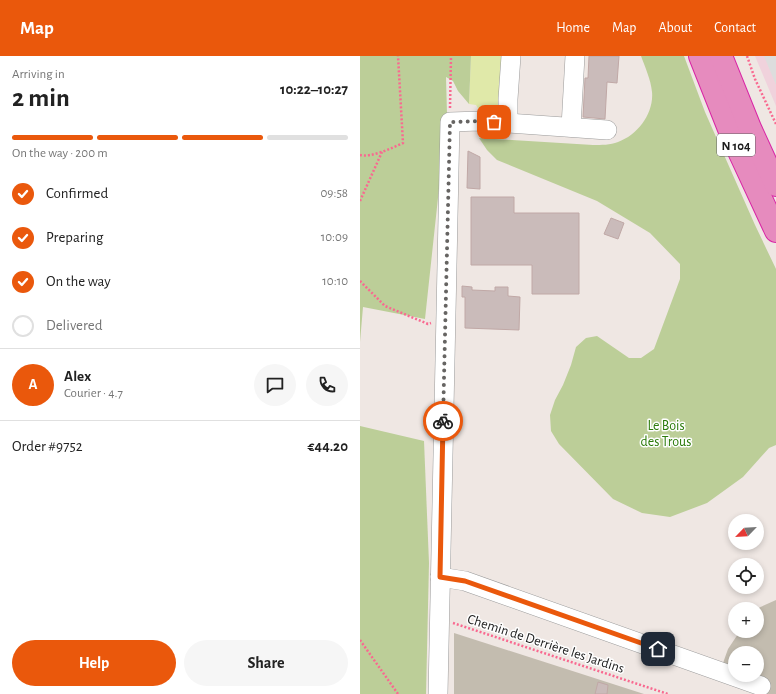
<!DOCTYPE html>
<meta charset="utf-8">
<style>
body{margin:0;font-family:"Alegreya Sans",sans-serif;background:#f6f6f6;color:#222;height:100vh;display:flex;flex-direction:column;font-size:15px;white-space:nowrap}
*{box-sizing:border-box;margin:0}
p{font-size:13px;color:#767676}
.icon{flex:none;width:22px;height:22px;fill:none;stroke:currentColor;stroke-width:2;stroke-linecap:round;stroke-linejoin:round}
.map{position:relative;flex:1;overflow:hidden}
.side{display:flex;flex-direction:column;background:#fff;width:360px}
.side>*{flex:none}
.needle{width:26px;rotate:245deg}
.tools{position:absolute;left:368px;top:458px;display:grid;gap:8px}
.tools a{display:grid;place-items:center;width:36px;height:36px;border-radius:50%;background:#fff;box-shadow:0 2px 6px #0003;font-size:20px}
.pin{position:absolute;display:grid;place-items:center;width:34px;height:34px;color:#fff;margin:-17px;border-radius:8px;box-shadow:0 2px 6px #0006}
.courier{position:absolute;display:grid;place-items:center;width:40px;height:40px;margin:-20px;border:3px solid #ea580c;border-radius:50%;background:#fff;color:#222;box-shadow:0 1px 5px #0007}
.headline em{font-style:normal;font-weight:700}
.headline div{display:flex;flex-direction:column-reverse}
.headline{display:flex;align-items:center;justify-content:space-between;height:68px;padding:0 12px}
h1{font-size:26px;font-weight:700;line-height:30px}
.bar{display:grid;grid-template-columns:repeat(4,1fr);gap:6px 4px;align-content:center;height:48px;padding:0 12px}
.bar i{height:5px;border-radius:3px;background:#e0e0e0}
.bar .on{background:#ea580c}
.bar p{grid-column:span 4}
.line{display:flex;align-items:center;gap:10px;padding:0 12px;border-top:1px solid #e0e0e0}
.line div{flex:1}
.round{display:grid;place-items:center;flex:none;width:42px;height:42px;border-radius:21px;background:#f6f6f6}
ol{padding:0 12px;list-style:none}
li{display:flex;align-items:center;gap:12px;height:44px}
li p{margin-inline-start:auto}
li .icon{padding:4px;border-radius:50%;background:#ea580c;color:#fff;stroke-width:4}
li:last-child{color:#767676}
li i{width:22px;height:22px;border:2px solid #e0e0e0;border-radius:50%}
.button{display:flex;gap:8px;margin-top:auto;padding:8px 12px}
.button a{flex:1;height:46px;border-radius:24px;background:#ea580c;color:#fff;font-size:16px;font-weight:700;line-height:46px;text-align:center}
.button a+a{background:#f6f6f6;color:#222}
header{display:flex;align-items:center;gap:24px;box-sizing:border-box;height:56px;padding:0 20px;background:#ea580c;color:#fff}
header strong{font-size:19px}
nav{display:flex;gap:22px;margin-inline-start:auto;font-size:14px}
main{display:flex;flex:1;min-height:0}
.map>svg:first-child{display:block}
.commercial{fill:#f0d2dc}
.construction{fill:#c3bcaf;fill-rule:evenodd}
.grass{fill:#e0e9a9}
.forest{fill:#bcce98}
.parking{fill:#ddd}
.building{fill:#cabbba;stroke:#c0a8a6}
.lines{fill:none;stroke-linecap:round;stroke-linejoin:round}
.minor-casing{stroke:#9a9a9a;stroke-width:20}
.highway-casing{stroke:#d924a5;stroke-width:24}
.path{stroke:#f96990;stroke-width:2.5;stroke-dasharray:2 2;stroke-linecap:butt}
.minor{stroke:#fff;stroke-width:19}
.highway{stroke:#e68bbe;stroke-width:22}
.done{stroke:#666462;stroke-width:4;stroke-dasharray:0 7.2}
.route{stroke:#ea580c;stroke-width:5}
.labels{text-anchor:middle;stroke-width:3;stroke-linejoin:round;paint-order:stroke}
.shield{fill:#fff;stroke:#616161;stroke-width:1}
.shield-label{font-size:13px;font-weight:bold;fill:#1d1d1d}
.park-label{font-size:14px;fill:#2c7b0b;stroke:#fff}
.street-label{font-size:14px;fill:#1d1d1d;stroke:#fff}
</style>
<header>
<strong>Map</strong>
<nav><a>Home</a><a>Map</a><a>About</a><a>Contact</a></nav>
</header>
<main>
<section class="side">
<div class="headline"><div><h1>2 min</h1><p>Arriving in</p></div><em>10:22–10:27</em></div>
<div class="bar"><i class="on"></i><i class="on"></i><i class="on"></i><i></i><p>On the way · 200 m</p></div>
<ol>
<li><svg class="icon" aria-label="check" viewBox="0 0 24 24"><path d="M5 12l5 5 9-10"/></svg>Confirmed<p>09:58</p></li>
<li><svg class="icon" aria-label="check" viewBox="0 0 24 24"><path d="M5 12l5 5 9-10"/></svg>Preparing<p>10:09</p></li>
<li><svg class="icon" aria-label="check" viewBox="0 0 24 24"><path d="M5 12l5 5 9-10"/></svg>On the way<p>10:10</p></li>
<li><i></i>Delivered</li>
</ol>
<div class="line" style="height:72px"><b class="round" style="background:#ea580c;color:#fff">A</b><div><b>Alex</b><p>Courier · 4.7</p></div><a class="round"><svg class="icon" aria-label="chat" viewBox="0 0 24 24"><path d="M4 5h16v11H9l-5 4z"/></svg></a><a class="round"><svg class="icon" aria-label="phone" viewBox="0 0 24 24"><path d="M5 4h4l2 5-3 2q2 4 5 5l2-3 5 2v4C11 20 4 13 5 4z"/></svg></a></div>
<div class="line" style="height:52px"><div>Order #9752</div><b>€44.20</b></div>
<div class="button"><a>Help</a><a>Share</a></div>
</section>
<div class="map">
<svg width="416" height="638" viewBox="0 0 416 638">
<rect width="100%" height="100%" fill="#efe7e3"/>
<path class="commercial" d="M 395,0 L 416,0 L 416,50 Z"/>
<g class="construction">
<path d="M 416,544 L 416,638 L 408,638 L 358,621 L 368,593 L 380,575 L 397,575 L 397,553 L 396,553 ZM 375,597 L 397,597 L 397,619 L 375,619 Z"/>
<path d="M 94,577 L 284,638 L 94,638 Z"/>
</g>
<path class="grass" d="M 111,0 L 141,0 L 142,1 L 140,50 C 132,57 130,57 121,57 L 116,49 L 109,48 Z"/>
<g class="forest">
<path d="M 0,0 L 111,0 L 109,48 L 98,35 L 93,25 L 86,21 L 87,58 L 65,263 L 3,251 L 0,286 Z"/>
<path d="M 281,0 L 324,0 L 345,56 L 395,169 L 416,213 L 416,389 L 409,392 L 383,421 L 347,447 L 310,461 L 282,457 L 253,443 L 199,388 L 191,375 L 190,359 L 195,344 L 203,329 L 211,309 L 216,291 L 226,282 L 237,280 L 269,302 L 281,302 L 294,293 L 320,223 L 320,208 L 290,177 L 237,145 L 137,104 L 127,94 L 119,82 L 233,89 C 242,89 250,89 258,86 C 278,79 294,57 292,36 C 291,24 285,11 281,0 Z"/>
<path d="M 0,370 L 64,385 L 69,507 L 66,638 L 0,638 Z"/>
</g>
<path class="parking" d="M 404,0 L 416,0 L 416,29 Z"/>
<g class="building">
<path d="M 229,0 L 259,0 L 257,27 L 247,26 L 245,63 L 223,61 L 225,22 L 228,22 Z"/>
<path d="M 108,95 L 120,101 L 120,133 L 107,132 Z"/>
<path d="M 111,141 L 154,141 L 154,157 L 219,157 L 219,238 L 172,238 L 172,209 L 111,209 Z"/>
<path d="M 251,162 L 264,167 L 258,183 L 244,178 Z"/>
<path d="M 102,230 L 112,231 L 112,234 L 135,235 L 135,231 L 148,231 L 148,240 L 160,241 L 159,274 L 105,272 L 105,241 L 102,241 Z"/>
<path d="M 238,626 L 248,629 L 247,638 L 235,638 Z"/>
</g>
<g class="lines">
<defs>
<g id="minor">
<path d="M 148,67 L 148,43 L 151,0"/>
<path d="M 211,71 L 215,0"/>
<path d="M 80,521 L 105,525 L 401,630"/>
<path d="M 78,638 L 90,66 L 120,65 L 247,74"/>
</g>
<g id="highway">
<path d="M 340,0 L 371,78 L 416,175"/>
<path d="M 361,0 L 390,72 L 416,129"/>
</g>
</defs>
<use href="#minor" class="minor-casing"/>
<use href="#highway" class="highway-casing"/>
<g class="path">
<path d="M 387,0 L 395,23 L 416,68"/>
<path d="M 90,52 L 91,0"/>
<path d="M 0,99 C 11,102 32,92 43,87 L 38,0"/>
<path d="M 0,145 L 22,96"/>
<path d="M 0,225 L 25,250 L 68,268 L 71,267"/>
<path d="M 93,567 L 308,638"/>
<path d="M 0,584 L 38,638"/>
</g>
<use href="#minor" class="minor"/>
<use href="#highway" class="highway"/>
</g>
<g class="lines">
<path class="done" d="M 83,365 L 90,66 L 120,65 L 134,66"/>
<path class="route" d="M 83,365 L 80,521 L 105,525 L 298,593"/>
</g>
<g class="labels">
<rect class="shield" x="357" y="78" width="38" height="22" rx="3"/>
<g class="shield-label">
<text x="376" y="94">N 104</text>
</g>
<g class="park-label">
<text x="306" y="374">Le Bois<tspan x="306" dy="16">des Trous</tspan></text>
</g>
<g class="street-label">
<text transform="translate(186 587) rotate(18)" y="5">Chemin de Derrière les Jardins</text>
</g>
</g>
</svg>
<div class="tools">
<a><svg class="needle" viewBox="-14 -14 28 28"><path d="M0-13l5 13h-10z" fill="#e53935"/><path d="M0 13l5-13h-10z" fill="#767676"/></svg></a>
<a><svg class="icon" aria-label="locate" viewBox="0 0 24 24"><circle cx="12" cy="12" r="6"/><path d="M12 2v4M12 18v4M2 12h4M18 12h4"/></svg></a>
<a>+</a>
<a>−</a>
</div>
<div class="pin" style="left:134px;top:66px;background:#ea580c"><svg class="icon" aria-label="bag" viewBox="0 0 24 24"><path d="M5 8h14l-1 12H6zM9 8a3 3 0 0 1 6 0"/></svg></div>
<div class="pin" style="left:298px;top:593px;background:#1f2937"><svg class="icon" aria-label="home" viewBox="0 0 24 24"><path d="M3 11l9-7 9 7M6 9v11h12V9"/></svg></div>
<div class="courier" style="left:83px;top:365px"><svg class="icon" aria-label="bike" viewBox="0 0 24 24"><circle cx="6" cy="16" r="4"/><circle cx="18" cy="16" r="4"/><path d="M6 16l4-8h5l3 8M10 8l3 8H6M13 5h3"/></svg></div>
</div>
</main>
